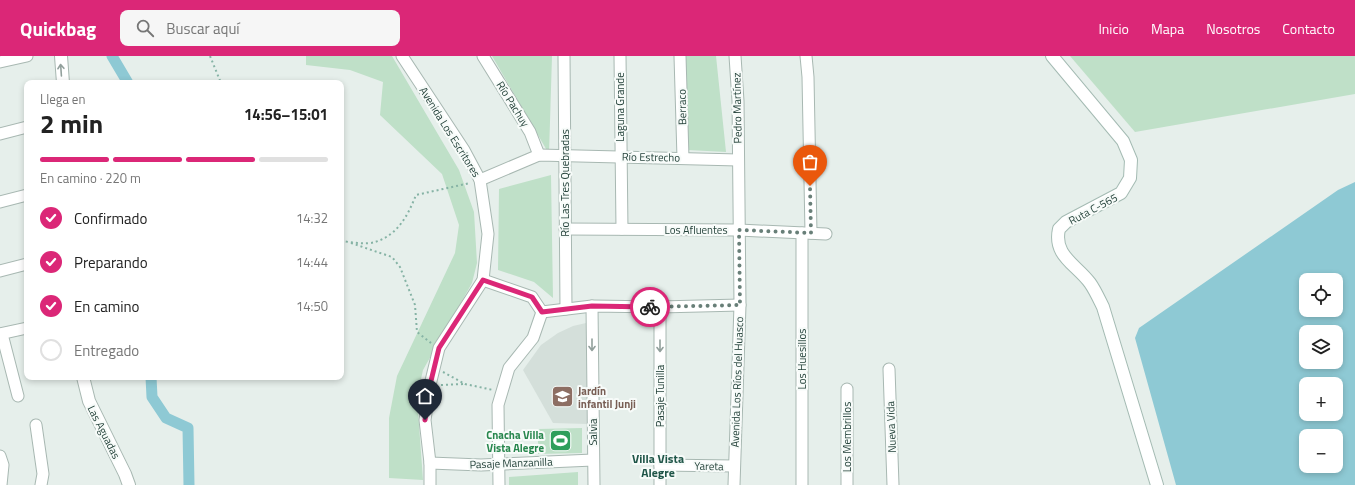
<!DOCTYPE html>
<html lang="es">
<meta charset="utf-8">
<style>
body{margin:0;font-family:"Titillium Web",sans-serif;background:#f6f6f6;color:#222;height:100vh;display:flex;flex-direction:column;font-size:15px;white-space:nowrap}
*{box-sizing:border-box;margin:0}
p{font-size:13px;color:#767676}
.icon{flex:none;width:22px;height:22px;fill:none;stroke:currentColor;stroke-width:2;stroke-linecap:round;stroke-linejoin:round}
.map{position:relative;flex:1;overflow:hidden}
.details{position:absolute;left:24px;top:24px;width:320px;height:300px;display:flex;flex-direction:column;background:#fff;border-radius:8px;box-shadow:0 2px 6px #0003}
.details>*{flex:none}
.tools{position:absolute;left:1299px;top:217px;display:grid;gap:8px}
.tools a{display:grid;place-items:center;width:44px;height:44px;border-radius:8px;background:#fff;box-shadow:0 2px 6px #0003;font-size:20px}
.pin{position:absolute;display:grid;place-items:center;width:34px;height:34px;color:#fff;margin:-41px -17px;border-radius:50% 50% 50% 0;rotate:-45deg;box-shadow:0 0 4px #0007}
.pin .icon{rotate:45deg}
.courier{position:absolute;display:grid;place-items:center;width:40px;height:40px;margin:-20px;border:3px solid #db2777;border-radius:50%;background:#fff;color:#222;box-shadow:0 1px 5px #0007}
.summary em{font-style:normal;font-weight:700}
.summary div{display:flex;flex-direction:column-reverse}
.summary{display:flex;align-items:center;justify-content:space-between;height:68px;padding:0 16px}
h1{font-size:26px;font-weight:700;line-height:30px}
.bar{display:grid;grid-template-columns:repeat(4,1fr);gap:6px 4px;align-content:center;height:48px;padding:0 16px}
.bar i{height:5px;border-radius:3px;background:#e0e0e0}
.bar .active{background:#db2777}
.bar p{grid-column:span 4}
ol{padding:0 16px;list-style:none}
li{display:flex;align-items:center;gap:12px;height:44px}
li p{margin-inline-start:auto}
li .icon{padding:4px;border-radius:50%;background:#db2777;color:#fff;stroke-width:4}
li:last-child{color:#767676}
li i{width:22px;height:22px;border:2px solid #e0e0e0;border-radius:50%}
header{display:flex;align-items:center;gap:24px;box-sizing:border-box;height:56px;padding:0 20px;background:#db2777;color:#fff}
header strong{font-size:19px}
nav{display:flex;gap:22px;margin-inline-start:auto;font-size:14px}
.search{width:280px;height:36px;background:#f6f6f6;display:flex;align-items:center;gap:10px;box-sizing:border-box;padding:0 14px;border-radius:8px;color:#767676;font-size:15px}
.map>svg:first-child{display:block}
.built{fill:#d4dfda}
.green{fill:#bfe0c8}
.water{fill:#8ec9d4;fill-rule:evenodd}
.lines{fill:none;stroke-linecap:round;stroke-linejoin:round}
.canal{stroke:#8ec9d4;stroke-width:11}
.minor-casing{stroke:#a8b8b2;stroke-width:13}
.tertiary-casing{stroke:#a8b8b2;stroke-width:14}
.secondary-casing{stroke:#a4bbb3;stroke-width:14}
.path{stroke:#86b3a5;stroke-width:2;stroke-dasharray:2 3;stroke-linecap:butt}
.minor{stroke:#fff;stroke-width:11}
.tertiary{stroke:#fff;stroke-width:12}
.secondary{stroke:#fff;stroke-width:12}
.oneway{stroke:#92a09c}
.done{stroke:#687f78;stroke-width:4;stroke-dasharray:0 7.2}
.route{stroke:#db2777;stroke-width:5}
.labels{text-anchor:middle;stroke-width:4;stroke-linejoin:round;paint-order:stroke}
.street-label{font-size:11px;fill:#24423a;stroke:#f7fbf9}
.education-label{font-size:11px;font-weight:bold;fill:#785e54;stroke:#f7fbf9;text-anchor:start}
.leisure-label{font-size:11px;font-weight:bold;fill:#27864d;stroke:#f7fbf9;text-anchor:end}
.neighbourhood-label{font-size:12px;font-weight:bold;fill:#1f5548;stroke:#f7fbf9}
</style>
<header>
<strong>Quickbag</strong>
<div class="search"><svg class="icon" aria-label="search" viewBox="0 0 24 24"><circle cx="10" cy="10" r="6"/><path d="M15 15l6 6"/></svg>Buscar aquí</div>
<nav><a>Inicio</a><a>Mapa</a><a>Nosotros</a><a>Contacto</a></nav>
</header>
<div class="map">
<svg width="1355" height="429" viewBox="0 0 1355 429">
<rect width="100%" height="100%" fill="#e6efeb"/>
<path class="built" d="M 586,267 L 587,368 L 553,367 L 523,314 L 541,289 L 558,277 L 573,270 Z"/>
<g class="green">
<path d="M 306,0 L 392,0 L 459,114 L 474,156 L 477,207 L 472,227 L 423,314 L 417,341 L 423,424 L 389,422 L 389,362 L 397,320 L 455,197 L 459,169 L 442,118 L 380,59 L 383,26 L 350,14 L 306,9 Z"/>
<path d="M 492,0 L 552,0 L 549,98 Z"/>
<path d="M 685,0 L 716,0 L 726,96 L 688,94 Z"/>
<path d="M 1070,0 L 1355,0 L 1355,38 L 1135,76 Z"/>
<path d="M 551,119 L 553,242 L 534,226 L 498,214 L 499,133 Z"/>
<path d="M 582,372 L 582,397 L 538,398 L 538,373 Z"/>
<path d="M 578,416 L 578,429 L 509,429 L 509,421 Z"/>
</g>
<path class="water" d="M 1355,126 L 1355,429 L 1176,429 L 1135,282 L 1139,272 L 1338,134 ZM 1306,224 L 1336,224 L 1336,254 L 1306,254 ZM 1306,276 L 1336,276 L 1336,306 L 1306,306 ZM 1306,328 L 1336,328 L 1336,358 L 1306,358 ZM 1306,380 L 1336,380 L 1336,410 L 1306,410 Z"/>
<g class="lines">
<g class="canal">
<path d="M 112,0 L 128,27"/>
<path d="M 151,321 L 152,341 L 166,362 L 188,372 L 189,429"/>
</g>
<defs>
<g id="minor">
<path d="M 402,0 L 464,94 L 480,124 L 488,178 L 483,224 L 439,292 L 430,329 L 425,364 L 430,407 L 430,429"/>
<path d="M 483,0 L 530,76 L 539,99"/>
<path d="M 564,0 L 566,253"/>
<path d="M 620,0 L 622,173"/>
<path d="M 680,0 L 683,102"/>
<path d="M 806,0 L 808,21 L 811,177"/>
<path d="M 0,6 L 27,0"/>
<path d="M 0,78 L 27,71"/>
<path d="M 480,124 L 539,99 L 738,104"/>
<path d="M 0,146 L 27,139"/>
<path d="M 565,173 L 739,174 L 826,178"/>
<path d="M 802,177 L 802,429"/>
<path d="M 0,215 L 27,208"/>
<path d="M 483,224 L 532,241 L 542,256 L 592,250 L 660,251 L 740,249"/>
<path d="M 592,250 L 594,429"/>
<path d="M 660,251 L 660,429"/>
<path d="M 0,278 L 27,272"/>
<path d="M 2,278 L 18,340"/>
<path d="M 889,313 L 893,429"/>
<path d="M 847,333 L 847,429"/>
<path d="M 36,369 L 43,418 L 41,429"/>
<path d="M 0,400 L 3,409 L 1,429"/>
<path d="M 430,407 L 481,409 L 593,404"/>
<path d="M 660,409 L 734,410"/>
<path d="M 499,429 L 498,349 L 509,312 L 533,282 L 542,256"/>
<path d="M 734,429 L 740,249 L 738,45 L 735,0"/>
</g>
<g id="tertiary">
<path d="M 61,0 L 63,27"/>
<path d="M 83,321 L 89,345 L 125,418 L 129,429"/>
</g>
<path id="secondary" d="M 1052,0 L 1123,85 L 1131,104 L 1130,122 L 1121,137 L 1066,166 L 1059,173 C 1053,200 1076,208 1090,227 C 1095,234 1099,243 1103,251 L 1157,429"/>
</defs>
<use href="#minor" class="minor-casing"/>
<use href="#tertiary" class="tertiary-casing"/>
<use href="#secondary" class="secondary-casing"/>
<g class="path">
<path d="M 210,0 L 221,27"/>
<path d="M 341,185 C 350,186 366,189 375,186 C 398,179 408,159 416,139 L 470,127"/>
<path d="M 351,187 L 392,201 L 400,211 L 415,249 L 417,276 L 431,287"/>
<path d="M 443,316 L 465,328 L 493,334"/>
<path d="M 441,329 L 464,328"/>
</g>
<use href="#minor" class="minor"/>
<use href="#tertiary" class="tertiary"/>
<use href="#secondary" class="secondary"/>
</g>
<defs><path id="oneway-shaft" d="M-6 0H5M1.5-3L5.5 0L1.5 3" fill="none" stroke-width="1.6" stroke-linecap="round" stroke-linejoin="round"/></defs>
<g class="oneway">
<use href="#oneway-shaft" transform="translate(61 14) rotate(-94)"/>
<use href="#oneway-shaft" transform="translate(592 289) rotate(90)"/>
<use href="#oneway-shaft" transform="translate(660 290) rotate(90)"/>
</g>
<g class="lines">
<path class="done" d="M 650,251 L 740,249 L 739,174 L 811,177 L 810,130"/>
<path class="route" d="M 425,364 L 430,329 L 439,292 L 483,224 L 532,241 L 542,256 L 592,250 L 650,251"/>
</g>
<defs>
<symbol id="school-square" viewBox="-11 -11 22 22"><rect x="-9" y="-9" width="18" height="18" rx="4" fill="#8d6e63" stroke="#f7fbf9"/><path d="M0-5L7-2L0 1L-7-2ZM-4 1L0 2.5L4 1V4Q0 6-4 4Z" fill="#fff"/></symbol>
<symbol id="stadium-square" viewBox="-11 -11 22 22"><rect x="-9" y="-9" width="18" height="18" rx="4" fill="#2e9e5b" stroke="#f7fbf9"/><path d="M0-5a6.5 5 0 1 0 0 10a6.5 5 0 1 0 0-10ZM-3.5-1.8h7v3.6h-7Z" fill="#fff"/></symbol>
</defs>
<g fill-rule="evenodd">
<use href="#school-square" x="550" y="328" width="25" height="25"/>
<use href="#stadium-square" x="548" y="372" width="25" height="25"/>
</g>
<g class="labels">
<g class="street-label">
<text transform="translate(513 48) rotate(58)" y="4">Río Pachuy</text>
<text transform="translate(620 51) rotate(-90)" y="4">Laguna Grande</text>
<text transform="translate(682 51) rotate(-91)" y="4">Berraco</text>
<text transform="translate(737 52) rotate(-91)" y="4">Pedro Martínez</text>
<text transform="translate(450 76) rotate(58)" y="4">Avenida Los Escritores</text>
<text transform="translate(651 101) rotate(1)" y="4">Río Estrecho</text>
<text transform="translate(565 127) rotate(-90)" y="4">Río Las Tres Quebradas</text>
<text transform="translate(1093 153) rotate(-28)" y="4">Ruta C-565</text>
<text x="696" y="178">Los Afluentes</text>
<text transform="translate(802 303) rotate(-90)" y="4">Los Huesillos</text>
<text transform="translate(737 326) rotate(-88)" y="4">Avenida Los Ríos del Huasco</text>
<text transform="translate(660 340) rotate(-90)" y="4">Pasaje Tunilla</text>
<text transform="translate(891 371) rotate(-92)" y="4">Nueva Vida</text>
<text transform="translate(104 376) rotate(63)" y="4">Las Aguadas</text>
<text transform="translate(593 376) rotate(-90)" y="4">Salvia</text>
<text transform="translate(847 381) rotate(-90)" y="4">Los Membrillos</text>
<text transform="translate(511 407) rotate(-2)" y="4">Pasaje Manzanilla</text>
<text transform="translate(709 410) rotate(1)" y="4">Yareta</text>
</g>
<g class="education-label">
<text x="578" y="339">Jardín<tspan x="578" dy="13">infantil Junji</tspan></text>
</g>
<g class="leisure-label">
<text x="544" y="383">Cnacha Villa<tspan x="544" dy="13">Vista Alegre</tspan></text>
</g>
<g class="neighbourhood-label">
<text x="658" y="407">Villa Vista<tspan x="658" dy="14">Alegre</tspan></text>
</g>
</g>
</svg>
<div class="tools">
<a><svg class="icon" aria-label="locate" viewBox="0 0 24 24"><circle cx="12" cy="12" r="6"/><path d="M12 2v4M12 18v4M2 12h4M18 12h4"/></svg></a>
<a><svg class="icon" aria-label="layers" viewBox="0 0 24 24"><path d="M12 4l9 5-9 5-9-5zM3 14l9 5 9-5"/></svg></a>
<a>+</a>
<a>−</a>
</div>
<div class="pin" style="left:810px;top:130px;background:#ea580c"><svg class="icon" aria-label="bag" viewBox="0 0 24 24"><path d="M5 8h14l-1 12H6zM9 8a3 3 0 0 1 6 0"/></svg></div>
<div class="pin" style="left:425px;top:364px;background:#1f2937"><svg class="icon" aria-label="home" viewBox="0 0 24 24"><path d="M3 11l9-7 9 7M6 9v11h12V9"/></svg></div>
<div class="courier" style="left:650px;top:251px"><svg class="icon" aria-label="bike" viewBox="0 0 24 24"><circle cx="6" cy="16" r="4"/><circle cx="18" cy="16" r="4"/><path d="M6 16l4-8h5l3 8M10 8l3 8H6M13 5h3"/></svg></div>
<section class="details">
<div class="summary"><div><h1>2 min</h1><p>Llega en</p></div><em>14:56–15:01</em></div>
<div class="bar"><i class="active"></i><i class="active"></i><i class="active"></i><i></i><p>En camino · 220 m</p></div>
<ol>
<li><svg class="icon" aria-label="check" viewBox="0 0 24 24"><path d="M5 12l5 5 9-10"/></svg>Confirmado<p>14:32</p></li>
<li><svg class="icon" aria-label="check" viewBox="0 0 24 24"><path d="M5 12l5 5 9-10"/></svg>Preparando<p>14:44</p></li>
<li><svg class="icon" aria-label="check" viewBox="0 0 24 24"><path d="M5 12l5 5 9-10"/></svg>En camino<p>14:50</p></li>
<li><i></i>Entregado</li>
</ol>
</section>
</div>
